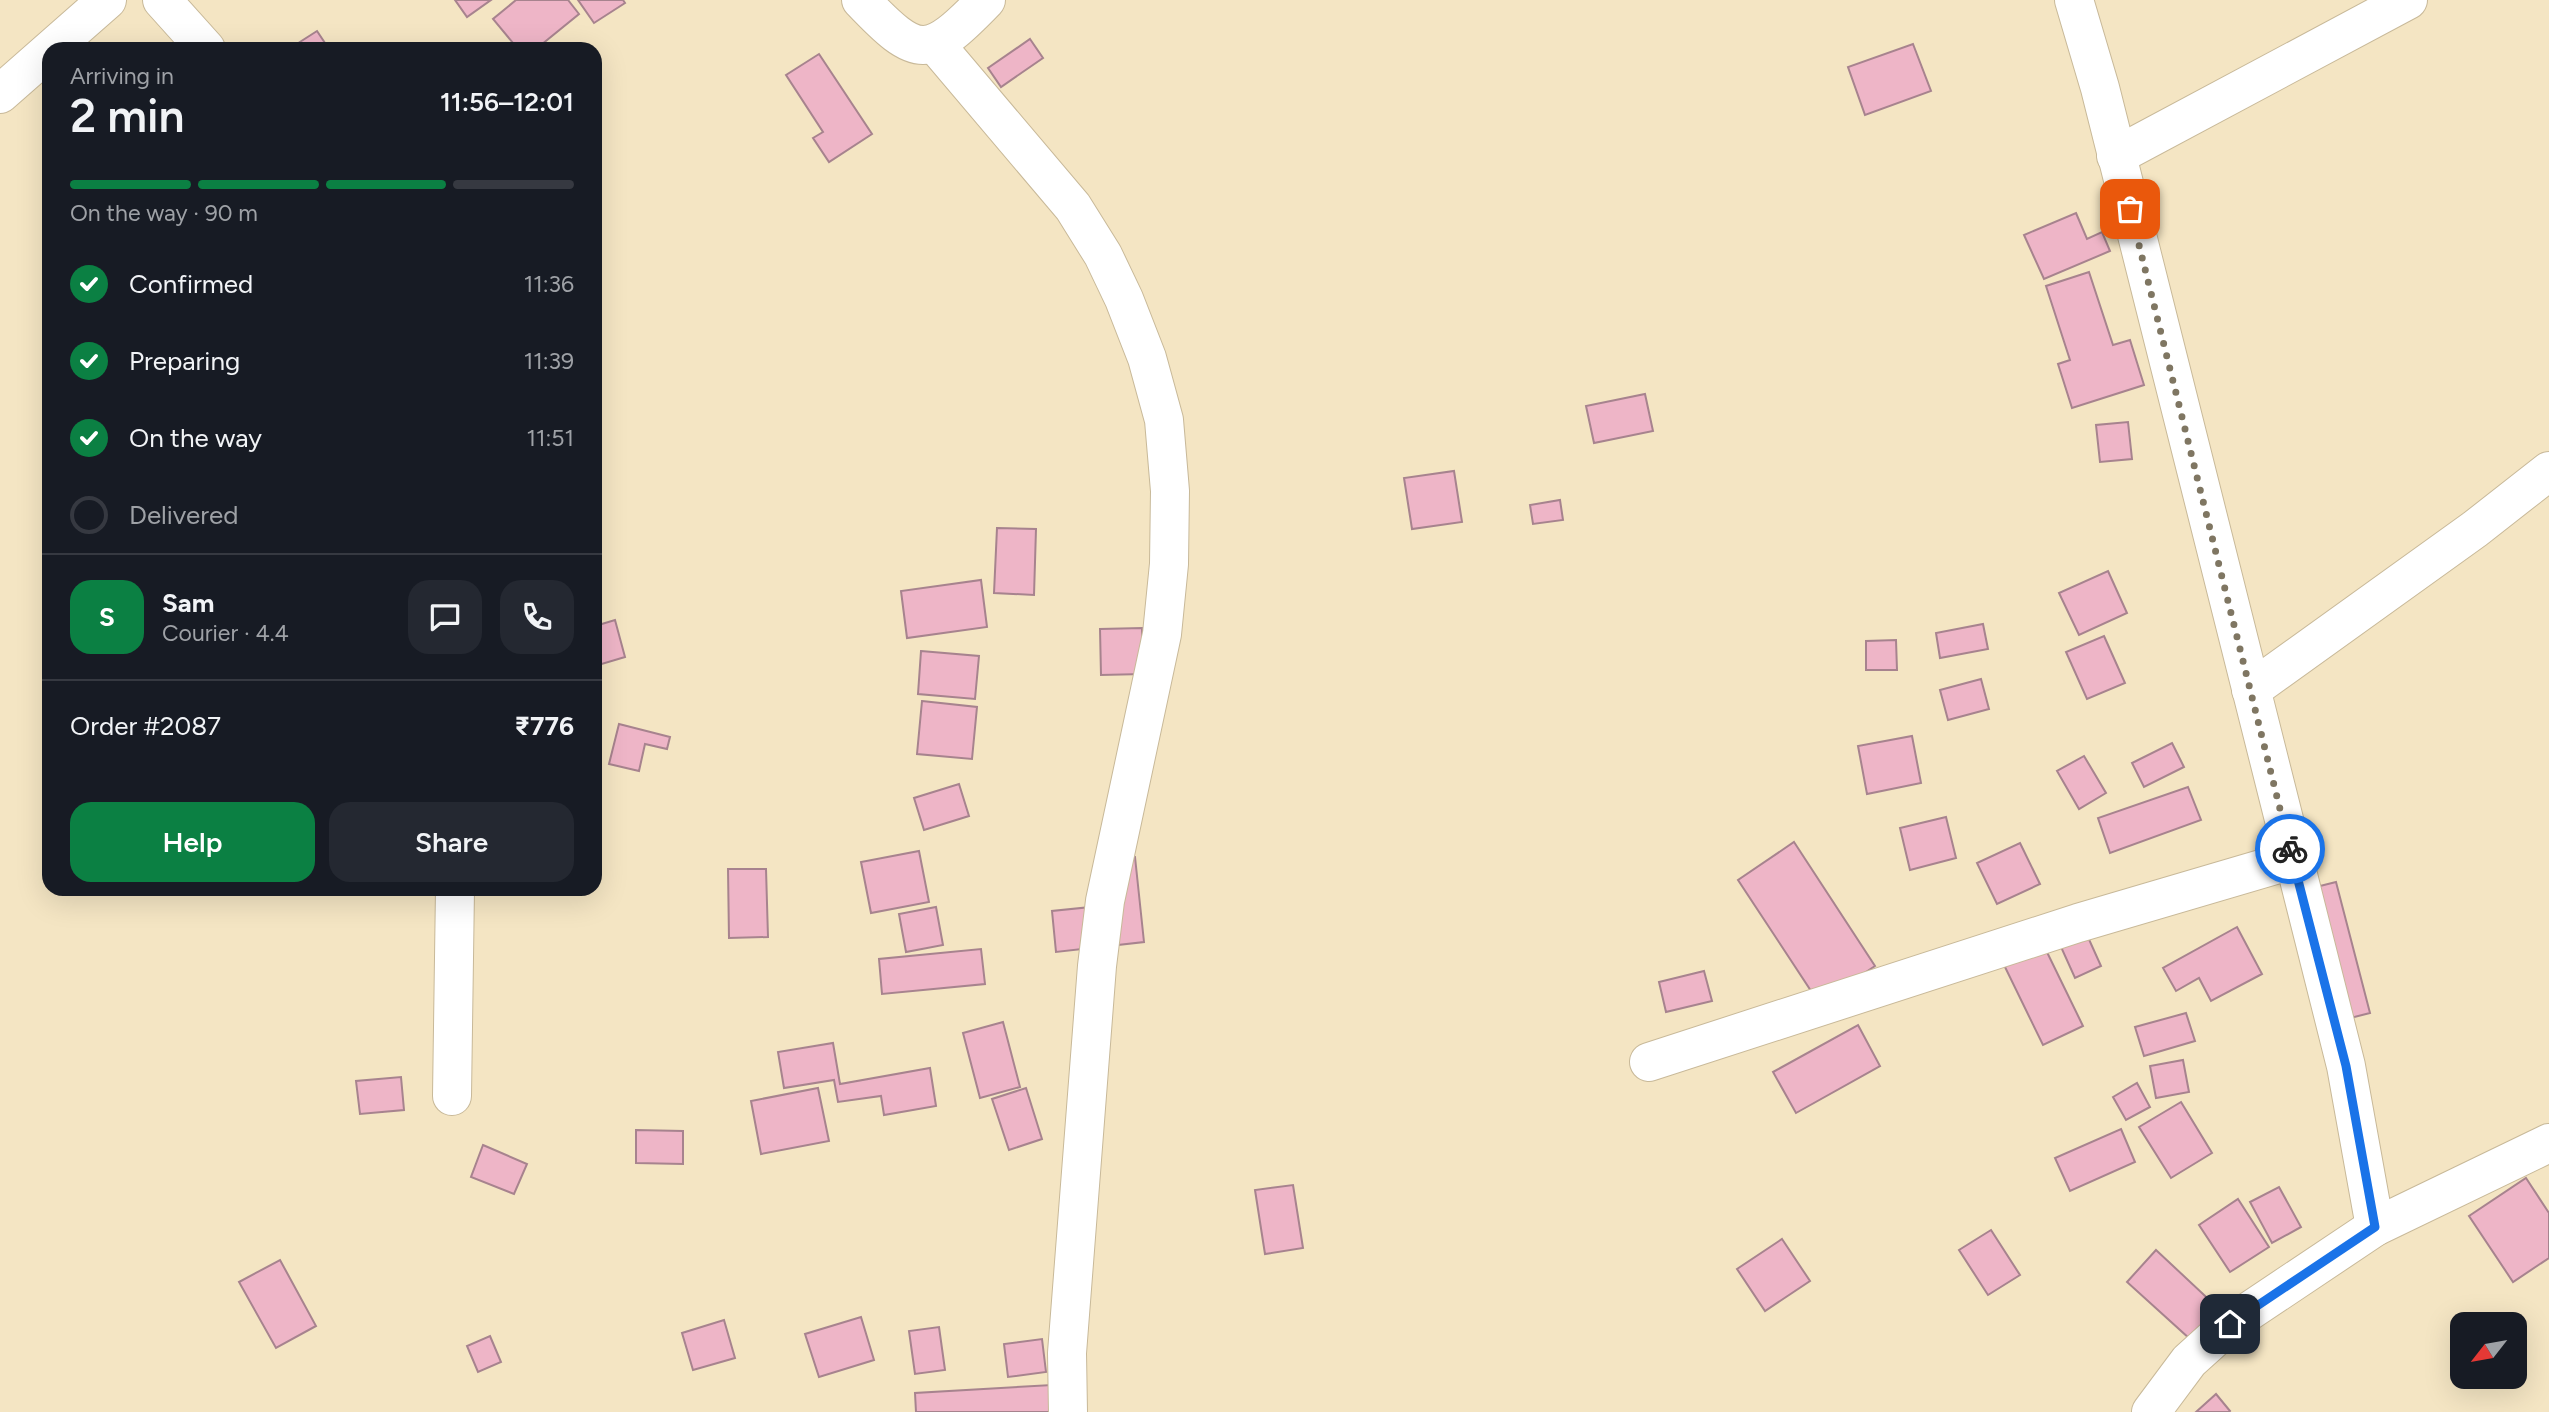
<!DOCTYPE html>
<meta charset="utf-8">
<style>
body{margin:0;font-family:Figtree,sans-serif;background:#242831;color:#f1f3f6;height:100vh;display:flex;flex-direction:column;font-size:26px;white-space:nowrap}
*{box-sizing:border-box;margin:0}
p{font-size:23px;color:#9ea1a6}
.icon{flex:none;width:38px;height:38px;fill:none;stroke:currentColor;stroke-width:2;stroke-linecap:round;stroke-linejoin:round}
.map{position:relative;flex:1;overflow:hidden}
.drawer{position:absolute;left:42px;top:42px;width:560px;height:854px;display:flex;flex-direction:column;background:#171b24;border-radius:21px;box-shadow:0 7px 28px #0002}
.drawer>*{flex:none}
.needle{width:46px;rotate:239deg}
.controls{position:absolute;left:2450px;top:1312px;display:grid;gap:14px}
.controls a{display:grid;place-items:center;width:77px;height:77px;border-radius:14px;background:#171b24;box-shadow:0 7px 28px #0002;font-size:35px}
.pin{position:absolute;display:grid;place-items:center;width:60px;height:60px;color:#fff;margin:-30px;border-radius:14px;box-shadow:0 4px 10px #0006}
.courier{position:absolute;display:grid;place-items:center;width:70px;height:70px;margin:-35px;border:5px solid #1a73e8;border-radius:50%;background:#fff;color:#222;box-shadow:0 2px 9px #0007}
.summary em{font-style:normal;font-weight:600}
.summary div{display:flex;flex-direction:column-reverse}
.summary{display:flex;align-items:center;justify-content:space-between;height:119px;padding:0 28px}
h1{font-size:46px;font-weight:600;line-height:52px}
.bar{display:grid;grid-template-columns:repeat(4,1fr);gap:10px 7px;align-content:center;height:84px;padding:0 28px}
.bar i{height:9px;border-radius:5px;background:#363941}
.bar .active{background:#0b8043}
.bar p{grid-column:span 4}
.line{display:flex;align-items:center;gap:18px;padding:0 28px;border-top:2px solid #363941}
.line div{flex:1}
.round{display:grid;place-items:center;flex:none;width:74px;height:74px;border-radius:21px;background:#242831}
ol{padding:0 28px;list-style:none}
li{display:flex;align-items:center;gap:21px;height:77px}
li p{margin-inline-start:auto}
li .icon{padding:7px;border-radius:50%;background:#0b8043;color:#fff;stroke-width:4}
li:last-child{color:#9ea1a6}
li i{width:38px;height:38px;border:4px solid #363941;border-radius:50%}
.button{display:flex;gap:14px;margin-top:auto;padding:14px 28px}
.button a{flex:1;height:80px;border-radius:21px;background:#0b8043;color:#fff;font-size:28px;font-weight:600;line-height:80px;text-align:center}
.button a+a{background:#242831;color:#f1f3f6}
.map>svg:first-child{display:block}
.building{fill:#eeb5c7;stroke:#a7838e;stroke-width:2}
.lines{fill:none;stroke-linecap:round;stroke-linejoin:round}
.street-casing{stroke:#c8b999;stroke-width:40}
.street{stroke:#fff;stroke-width:38}
.done{stroke:#7f7662;stroke-width:7;stroke-dasharray:0 12.6}
.route{stroke:#1a73e8;stroke-width:9}
</style>
<div class="map">
<svg width="2549" height="1412" viewBox="0 0 2549 1412">
<rect width="100%" height="100%" fill="#f4e5c3"/>
<g class="building">
<path d="M 455,0 L 491,0 L 467,17 Z"/>
<path d="M 516,0 L 568,0 L 579,14 L 536,49 L 518,49 L 493,19 Z"/>
<path d="M 578,0 L 623,0 L 625,3 L 594,23 Z"/>
<path d="M 317,31 L 329,49 L 289,49 Z"/>
<path d="M 1030,39 L 1043,58 L 1001,87 L 988,68 Z"/>
<path d="M 1913,44 L 1931,91 L 1865,115 L 1848,67 Z"/>
<path d="M 819,54 L 872,134 L 829,162 L 813,138 L 823,132 L 786,75 Z"/>
<path d="M 2076,213 L 2087,239 L 2102,232 L 2110,251 L 2044,279 L 2024,235 Z"/>
<path d="M 2089,272 L 2113,345 L 2130,340 L 2144,385 L 2072,408 L 2058,364 L 2070,360 L 2046,286 Z"/>
<path d="M 1645,394 L 1653,431 L 1594,443 L 1586,406 Z"/>
<path d="M 2128,422 L 2132,459 L 2100,462 L 2096,425 Z"/>
<path d="M 1454,471 L 1462,522 L 1412,529 L 1404,478 Z"/>
<path d="M 1560,500 L 1563,520 L 1533,524 L 1530,505 Z"/>
<path d="M 997,528 L 1036,529 L 1034,595 L 994,593 Z"/>
<path d="M 2108,571 L 2127,613 L 2079,635 L 2059,593 Z"/>
<path d="M 981,580 L 987,627 L 907,638 L 901,591 Z"/>
<path d="M 615,620 L 625,657 L 595,666 L 595,626 Z"/>
<path d="M 1983,624 L 1988,649 L 1940,658 L 1936,633 Z"/>
<path d="M 1142,628 L 1143,674 L 1101,675 L 1100,629 Z"/>
<path d="M 2104,636 L 2125,683 L 2087,699 L 2066,652 Z"/>
<path d="M 1896,640 L 1897,670 L 1866,670 L 1866,641 Z"/>
<path d="M 921,651 L 979,656 L 975,699 L 918,694 Z"/>
<path d="M 1981,679 L 1989,709 L 1948,720 L 1940,690 Z"/>
<path d="M 922,701 L 977,707 L 972,759 L 917,754 Z"/>
<path d="M 619,724 L 670,737 L 667,749 L 645,744 L 639,771 L 609,764 Z"/>
<path d="M 1912,736 L 1921,783 L 1867,794 L 1858,746 Z"/>
<path d="M 2172,743 L 2184,767 L 2144,787 L 2132,763 Z"/>
<path d="M 2084,756 L 2106,793 L 2079,809 L 2057,771 Z"/>
<path d="M 959,784 L 969,816 L 924,830 L 914,798 Z"/>
<path d="M 2188,787 L 2201,820 L 2110,853 L 2098,818 Z"/>
<path d="M 1946,817 L 1956,858 L 1910,870 L 1900,828 Z"/>
<path d="M 1794,842 L 1875,966 L 1819,1003 L 1738,880 Z"/>
<path d="M 2020,843 L 2040,884 L 1997,904 L 1977,863 Z"/>
<path d="M 919,851 L 929,902 L 871,913 L 861,862 Z"/>
<path d="M 1135,857 L 1144,942 L 1056,952 L 1052,911 L 1100,906 L 1095,861 Z"/>
<path d="M 728,869 L 766,869 L 768,937 L 729,938 Z"/>
<path d="M 2336,882 L 2370,1013 L 2319,1026 L 2284,895 Z"/>
<path d="M 936,907 L 943,945 L 906,952 L 899,914 Z"/>
<path d="M 2078,915 L 2101,966 L 2075,978 L 2052,927 Z"/>
<path d="M 2237,927 L 2262,974 L 2211,1001 L 2199,978 L 2176,991 L 2163,968 Z"/>
<path d="M 2044,946 L 2083,1026 L 2043,1045 L 2004,965 Z"/>
<path d="M 981,949 L 985,984 L 882,994 L 879,959 Z"/>
<path d="M 1704,971 L 1712,1001 L 1666,1012 L 1659,982 Z"/>
<path d="M 2186,1013 L 2195,1041 L 2144,1056 L 2135,1027 Z"/>
<path d="M 1003,1022 L 1020,1087 L 980,1098 L 963,1033 Z"/>
<path d="M 1858,1025 L 1880,1066 L 1796,1113 L 1773,1072 Z"/>
<path d="M 833,1043 L 840,1084 L 930,1068 L 936,1106 L 884,1115 L 881,1096 L 838,1102 L 834,1080 L 784,1088 L 778,1052 Z"/>
<path d="M 2183,1060 L 2189,1092 L 2156,1098 L 2150,1066 Z"/>
<path d="M 401,1077 L 404,1110 L 360,1114 L 356,1081 Z"/>
<path d="M 2137,1083 L 2150,1107 L 2126,1120 L 2113,1097 Z"/>
<path d="M 818,1088 L 829,1141 L 761,1154 L 751,1101 Z"/>
<path d="M 1026,1088 L 1042,1139 L 1009,1150 L 992,1099 Z"/>
<path d="M 2181,1102 L 2212,1153 L 2171,1178 L 2139,1127 Z"/>
<path d="M 2121,1129 L 2135,1162 L 2070,1191 L 2055,1158 Z"/>
<path d="M 636,1130 L 683,1131 L 683,1164 L 636,1163 Z"/>
<path d="M 483,1145 L 527,1164 L 514,1194 L 471,1177 Z"/>
<path d="M 2526,1178 L 2549,1213 L 2549,1258 L 2513,1282 L 2469,1216 Z"/>
<path d="M 1293,1185 L 1303,1248 L 1265,1254 L 1255,1190 Z"/>
<path d="M 2279,1187 L 2301,1227 L 2272,1243 L 2250,1202 Z"/>
<path d="M 2238,1199 L 2269,1247 L 2230,1272 L 2199,1225 Z"/>
<path d="M 1991,1230 L 2020,1275 L 1988,1295 L 1959,1250 Z"/>
<path d="M 1782,1239 L 1810,1281 L 1765,1311 L 1737,1269 Z"/>
<path d="M 2156,1250 L 2218,1308 L 2190,1339 L 2127,1282 Z"/>
<path d="M 280,1260 L 316,1326 L 276,1348 L 239,1282 Z"/>
<path d="M 861,1317 L 874,1360 L 819,1377 L 805,1334 Z"/>
<path d="M 724,1320 L 735,1358 L 693,1370 L 682,1333 Z"/>
<path d="M 939,1327 L 945,1370 L 915,1374 L 909,1331 Z"/>
<path d="M 490,1336 L 501,1362 L 478,1372 L 467,1346 Z"/>
<path d="M 1042,1339 L 1046,1372 L 1008,1377 L 1004,1344 Z"/>
<path d="M 1052,1385 L 1054,1412 L 916,1412 L 915,1393 Z"/>
<path d="M 2216,1394 L 2230,1411 L 2229,1412 L 2196,1412 Z"/>
</g>
<g class="lines">
<defs>
<g id="street">
<path d="M 162,0 L 206,49"/>
<path d="M 861,0 C 918,60 928,60 986,0"/>
<path d="M 2074,0 L 2100,88 L 2346,1066 L 2375,1227"/>
<path d="M 935,44 L 1073,207 L 1103,255 L 1124,299 L 1147,358 L 1164,420 L 1170,491 L 1169,564 L 1162,634 L 1105,901 L 1097,966 L 1067,1353 L 1068,1412"/>
<path d="M 0,94 L 107,0"/>
<path d="M 2116,156 L 2408,0"/>
<path d="M 2251,690 L 2475,529 L 2549,471"/>
<path d="M 1649,1062 L 2078,923 L 2292,860"/>
<path d="M 452,1096 L 455,889"/>
<path d="M 2151,1412 L 2189,1361 L 2230,1324 L 2375,1227 L 2549,1143"/>
</g>
</defs>
<use href="#street" class="street-casing"/>
<use href="#street" class="street"/>
</g>
<g class="lines">
<path class="done" d="M 2130,209 L 2290,849"/>
<path class="route" d="M 2230,1324 L 2375,1227 L 2346,1066 L 2290,849"/>
</g>
</svg>
<div class="controls">
<a><svg class="needle" viewBox="-14 -14 28 28"><path d="M0-13l5 13h-10z" fill="#e53935"/><path d="M0 13l5-13h-10z" fill="#9ea1a6"/></svg></a>
</div>
<div class="pin" style="left:2130px;top:209px;background:#ea580c"><svg class="icon" aria-label="bag" viewBox="0 0 24 24"><path d="M5 8h14l-1 12H6zM9 8a3 3 0 0 1 6 0"/></svg></div>
<div class="pin" style="left:2230px;top:1324px;background:#1f2937"><svg class="icon" aria-label="home" viewBox="0 0 24 24"><path d="M3 11l9-7 9 7M6 9v11h12V9"/></svg></div>
<div class="courier" style="left:2290px;top:849px"><svg class="icon" aria-label="bike" viewBox="0 0 24 24"><circle cx="6" cy="16" r="4"/><circle cx="18" cy="16" r="4"/><path d="M6 16l4-8h5l3 8M10 8l3 8H6M13 5h3"/></svg></div>
<section class="drawer">
<div class="summary"><div><h1>2 min</h1><p>Arriving in</p></div><em>11:56–12:01</em></div>
<div class="bar"><i class="active"></i><i class="active"></i><i class="active"></i><i></i><p>On the way · 90 m</p></div>
<ol>
<li><svg class="icon" aria-label="check" viewBox="0 0 24 24"><path d="M5 12l5 5 9-10"/></svg>Confirmed<p>11:36</p></li>
<li><svg class="icon" aria-label="check" viewBox="0 0 24 24"><path d="M5 12l5 5 9-10"/></svg>Preparing<p>11:39</p></li>
<li><svg class="icon" aria-label="check" viewBox="0 0 24 24"><path d="M5 12l5 5 9-10"/></svg>On the way<p>11:51</p></li>
<li><i></i>Delivered</li>
</ol>
<div class="line" style="height:126px"><b class="round" style="background:#0b8043;color:#fff">S</b><div><b>Sam</b><p>Courier · 4.4</p></div><a class="round"><svg class="icon" aria-label="chat" viewBox="0 0 24 24"><path d="M4 5h16v11H9l-5 4z"/></svg></a><a class="round"><svg class="icon" aria-label="phone" viewBox="0 0 24 24"><path d="M5 4h4l2 5-3 2q2 4 5 5l2-3 5 2v4C11 20 4 13 5 4z"/></svg></a></div>
<div class="line" style="height:91px"><div>Order #2087</div><b>₹776</b></div>
<div class="button"><a>Help</a><a>Share</a></div>
</section>
</div>
